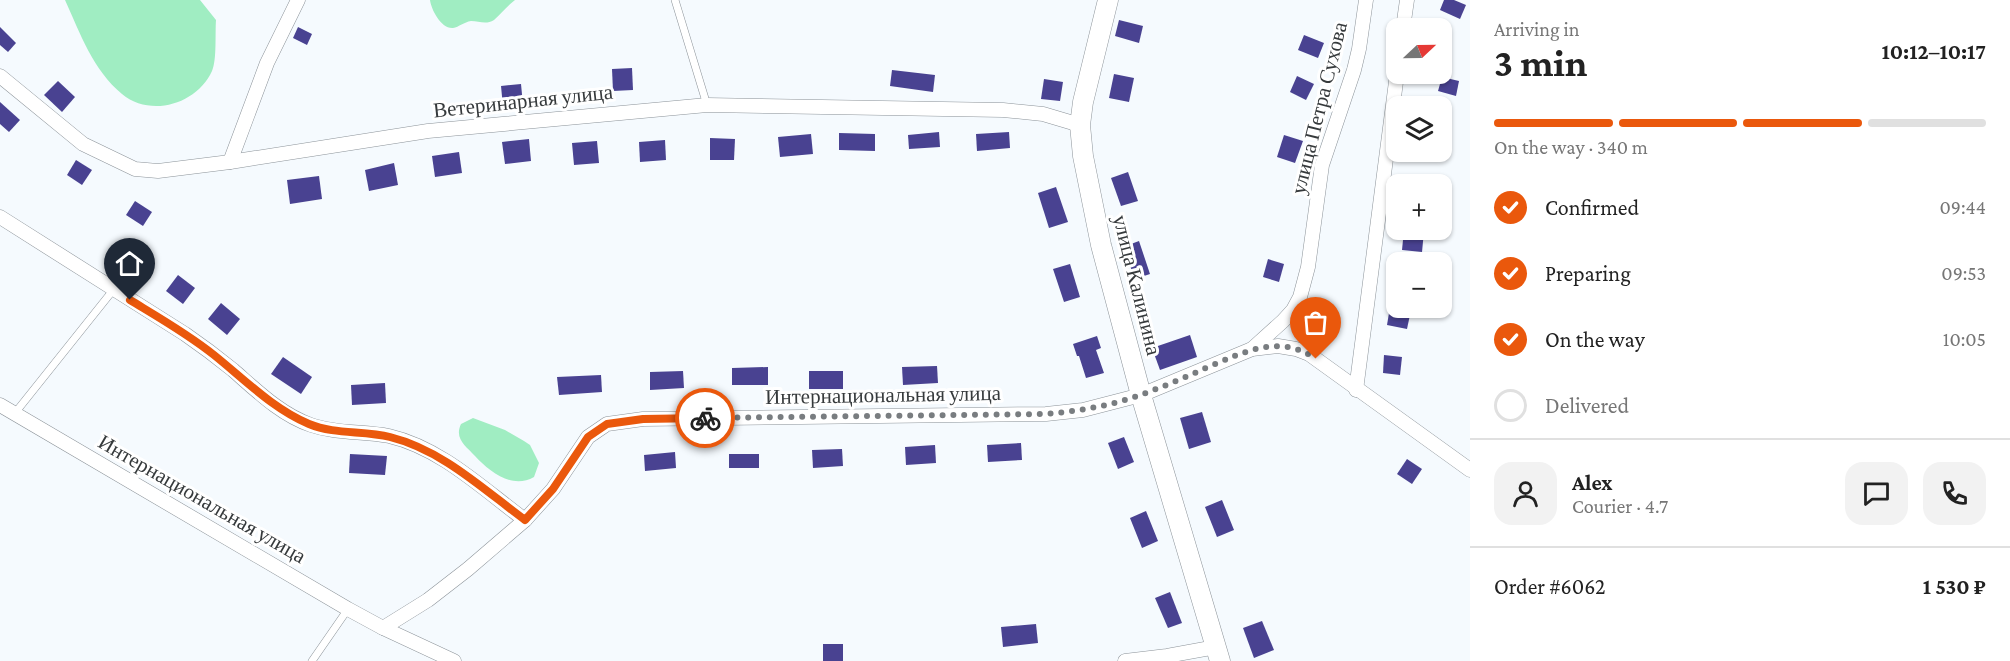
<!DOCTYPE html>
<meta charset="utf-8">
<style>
body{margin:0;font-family:"Crimson Pro",serif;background:#f2f2f2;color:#222;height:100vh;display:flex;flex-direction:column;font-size:22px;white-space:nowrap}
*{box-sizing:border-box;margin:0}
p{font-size:20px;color:#767676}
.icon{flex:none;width:33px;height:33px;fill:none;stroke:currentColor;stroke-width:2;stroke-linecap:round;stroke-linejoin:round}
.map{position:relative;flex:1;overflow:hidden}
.side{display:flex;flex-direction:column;background:#fff;width:540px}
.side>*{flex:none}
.needle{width:39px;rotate:68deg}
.fabs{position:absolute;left:1386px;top:18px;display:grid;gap:12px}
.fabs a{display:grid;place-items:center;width:66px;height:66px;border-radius:12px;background:#fff;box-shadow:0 2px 4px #0004;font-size:30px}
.pin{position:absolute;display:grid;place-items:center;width:51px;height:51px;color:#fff;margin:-62px -26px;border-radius:50% 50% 50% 0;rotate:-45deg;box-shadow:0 0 6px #0007}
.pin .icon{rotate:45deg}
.courier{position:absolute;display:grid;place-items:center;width:60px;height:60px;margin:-30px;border:4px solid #ea580c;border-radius:50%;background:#fff;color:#222;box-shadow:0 2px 8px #0007}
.summary em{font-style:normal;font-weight:700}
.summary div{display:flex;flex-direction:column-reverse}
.summary{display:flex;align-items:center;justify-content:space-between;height:102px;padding:0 24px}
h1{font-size:39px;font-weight:700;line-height:45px}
.bar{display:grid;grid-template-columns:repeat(4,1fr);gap:9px 6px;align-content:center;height:72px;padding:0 24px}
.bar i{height:8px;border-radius:4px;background:#e0e0e0}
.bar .current{background:#ea580c}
.bar p{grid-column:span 4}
.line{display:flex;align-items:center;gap:15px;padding:0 24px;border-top:2px solid #e0e0e0}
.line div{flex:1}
.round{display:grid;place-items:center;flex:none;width:63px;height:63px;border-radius:18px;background:#f2f2f2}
ol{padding:0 24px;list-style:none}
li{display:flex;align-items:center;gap:18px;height:66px}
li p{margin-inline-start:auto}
li .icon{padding:6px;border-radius:50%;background:#ea580c;color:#fff;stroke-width:4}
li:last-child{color:#767676}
li i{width:33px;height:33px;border:3px solid #e0e0e0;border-radius:50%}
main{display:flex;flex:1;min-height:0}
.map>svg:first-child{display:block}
.green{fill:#a0edc2}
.building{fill:#494291}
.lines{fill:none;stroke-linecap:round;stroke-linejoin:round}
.lane-casing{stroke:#8c9399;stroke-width:8}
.street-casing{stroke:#8c9399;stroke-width:15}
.secondary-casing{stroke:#8c9399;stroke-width:21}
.lane{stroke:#fff;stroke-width:7}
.street{stroke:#fff;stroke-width:14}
.secondary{stroke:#fff;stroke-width:20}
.done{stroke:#797d80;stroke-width:6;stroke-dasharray:0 10.8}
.route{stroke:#ea580c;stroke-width:8}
.labels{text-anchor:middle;stroke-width:6;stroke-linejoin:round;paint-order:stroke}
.street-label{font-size:21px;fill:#363a3c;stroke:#fff}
</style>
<main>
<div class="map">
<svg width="1470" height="661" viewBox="0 0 1470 661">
<rect width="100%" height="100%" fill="#f5fafe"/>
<g class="green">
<path d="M 65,0 L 200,0 L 216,20 C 215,33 217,60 212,71 C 197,104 151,118 122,94 C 93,70 80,33 65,0 Z"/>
<path d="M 430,0 L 515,0 C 507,6 501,14 494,20 C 486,25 479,21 471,21 C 464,22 459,27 453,28 C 441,29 431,9 430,0 Z"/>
<path d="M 473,418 L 505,430 L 524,441 L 530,445 L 539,463 L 534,477 C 512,490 489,471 475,456 C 466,446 454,439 461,424 Z"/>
</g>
<g class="building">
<path d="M 1444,0 L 1454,0 L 1466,5 L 1460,19 L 1440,10 Z"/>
<path d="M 1119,20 L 1143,26 L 1139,43 L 1115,36 Z"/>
<path d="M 0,27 L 16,43 L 8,52 L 0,45 Z"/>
<path d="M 298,27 L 312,34 L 307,45 L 293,38 Z"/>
<path d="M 1304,35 L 1324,43 L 1318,58 L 1298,50 Z"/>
<path d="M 632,68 L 633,90 L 613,91 L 612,69 Z"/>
<path d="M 892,70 L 935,75 L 933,92 L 890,86 Z"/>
<path d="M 1114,74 L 1134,78 L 1129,102 L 1109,98 Z"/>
<path d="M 1297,76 L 1314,84 L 1306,100 L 1290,92 Z"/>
<path d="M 1442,77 L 1459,81 L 1456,96 L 1438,91 Z"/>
<path d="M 1044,79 L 1063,82 L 1060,101 L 1041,99 Z"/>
<path d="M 58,81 L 75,97 L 62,112 L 44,95 Z"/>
<path d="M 521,84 L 523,105 L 503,107 L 501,86 Z"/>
<path d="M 0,102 L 20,120 L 9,132 L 0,124 Z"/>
<path d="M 939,132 L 940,147 L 909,149 L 908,135 Z"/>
<path d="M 1009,132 L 1010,148 L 977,151 L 976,134 Z"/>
<path d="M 839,133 L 875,134 L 875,151 L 839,150 Z"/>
<path d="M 811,134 L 813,154 L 780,157 L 778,137 Z"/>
<path d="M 1284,135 L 1303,141 L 1295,163 L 1277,157 Z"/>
<path d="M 710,138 L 735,139 L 734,160 L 710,160 Z"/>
<path d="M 529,139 L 531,161 L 505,164 L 502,142 Z"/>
<path d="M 665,140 L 666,160 L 640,162 L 639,142 Z"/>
<path d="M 597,141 L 599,163 L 574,165 L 572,143 Z"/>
<path d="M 459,152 L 462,173 L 435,177 L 432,156 Z"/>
<path d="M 76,160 L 92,170 L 82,185 L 67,175 Z"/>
<path d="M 394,163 L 398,185 L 369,191 L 365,170 Z"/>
<path d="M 1128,172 L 1138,201 L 1121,206 L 1111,178 Z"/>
<path d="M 319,176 L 322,199 L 290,204 L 287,180 Z"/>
<path d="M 1056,187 L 1068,222 L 1049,228 L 1038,193 Z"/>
<path d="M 135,201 L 152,212 L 143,226 L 126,215 Z"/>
<path d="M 1404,230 L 1424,231 L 1422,252 L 1402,250 Z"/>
<path d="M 1139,241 L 1150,274 L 1135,279 L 1123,247 Z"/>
<path d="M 1268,259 L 1284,264 L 1279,282 L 1263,277 Z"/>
<path d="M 1070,264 L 1080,297 L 1064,302 L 1053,269 Z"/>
<path d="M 178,275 L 195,288 L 183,304 L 166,291 Z"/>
<path d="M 221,303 L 240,319 L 227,335 L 208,319 Z"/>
<path d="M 1390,307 L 1411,310 L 1407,329 L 1387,325 Z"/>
<path d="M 1190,335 L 1197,357 L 1160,370 L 1152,348 Z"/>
<path d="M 1097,336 L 1101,348 L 1096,350 L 1104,373 L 1086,378 L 1079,356 L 1077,356 L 1073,344 Z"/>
<path d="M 1384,355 L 1402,357 L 1400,375 L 1383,373 Z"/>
<path d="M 283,357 L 312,377 L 301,394 L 271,374 Z"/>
<path d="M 937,366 L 938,383 L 903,385 L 902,367 Z"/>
<path d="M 768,367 L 768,385 L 732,385 L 732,368 Z"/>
<path d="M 683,371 L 684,388 L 650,390 L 650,372 Z"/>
<rect x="809" y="371" width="34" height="18"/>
<path d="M 601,375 L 602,392 L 559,395 L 557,377 Z"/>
<path d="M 385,383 L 386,403 L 352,405 L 351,385 Z"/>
<path d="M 1202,412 L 1211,442 L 1189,449 L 1180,418 Z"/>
<path d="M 1124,437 L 1134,462 L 1118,469 L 1108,443 Z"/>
<path d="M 1021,443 L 1022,460 L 988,462 L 987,445 Z"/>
<path d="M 935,445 L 936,463 L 906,465 L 905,447 Z"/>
<path d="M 842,449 L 843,466 L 813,468 L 812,450 Z"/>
<path d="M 675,452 L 676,468 L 645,471 L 644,455 Z"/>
<path d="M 350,454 L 387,456 L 385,475 L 349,473 Z"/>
<rect x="729" y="454" width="30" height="14"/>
<path d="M 1407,459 L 1422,469 L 1412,484 L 1397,474 Z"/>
<path d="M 1222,500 L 1234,530 L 1217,537 L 1205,507 Z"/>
<path d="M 1146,511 L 1158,541 L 1142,548 L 1130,518 Z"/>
<path d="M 1170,592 L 1182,623 L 1168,628 L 1155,598 Z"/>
<path d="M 1262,621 L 1274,650 L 1254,658 L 1243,628 Z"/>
<path d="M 1036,624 L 1038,643 L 1003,647 L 1001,627 Z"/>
<rect x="823" y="644" width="20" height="17"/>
</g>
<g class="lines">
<defs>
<g id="lane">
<path d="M 675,0 L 707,105"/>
<path d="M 15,413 L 114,289"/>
<path d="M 312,661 L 348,609"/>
</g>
<g id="street">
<path d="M 1403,28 L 1407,0"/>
<path d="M 0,76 L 83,144 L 135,169 L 158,171 L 230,162 L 428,131 L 707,105 L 1003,110 L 1043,114 L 1080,125"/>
<path d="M 230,162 L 267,63 L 298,0"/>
<path d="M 0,217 L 185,334 C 201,345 217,357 233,370 C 256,390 281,415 311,425 C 337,434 363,431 389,436 C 441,448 483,489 525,520"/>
<path d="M 1252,349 L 1283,321 L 1293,310 L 1300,297 L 1308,267 L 1322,165 L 1354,70 L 1359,49 L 1366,0"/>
<path d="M 1356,390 L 1397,74"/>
<path d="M 0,405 L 348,609 L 383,628 L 454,661"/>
<path d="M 383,628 L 428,600 L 468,569 L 525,520 L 553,489 L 588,437 L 607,424 L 643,419 L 1046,414 L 1083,410 L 1141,395 L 1252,349 L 1278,346 L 1296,349 L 1309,354 L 1470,470"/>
<path d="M 1125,661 L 1167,656 L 1216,647"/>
</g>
<path id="secondary" d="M 1108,0 L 1083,102 L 1080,125 L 1083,156 L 1101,245 L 1141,395 L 1220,661"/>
</defs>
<use href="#lane" class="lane-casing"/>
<use href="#street" class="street-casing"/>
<use href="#secondary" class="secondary-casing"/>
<use href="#lane" class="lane"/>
<use href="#street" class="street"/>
<use href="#secondary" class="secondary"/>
</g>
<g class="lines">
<path class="done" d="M 705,418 L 1046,414 C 1078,411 1110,406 1140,395 C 1163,387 1186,377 1208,367 C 1245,352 1279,333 1316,359"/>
<path class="route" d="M 130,300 C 158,317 188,334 214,355 C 244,379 273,409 309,424 C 335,435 364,430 390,437 C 442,450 483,489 525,520 L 553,489 L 588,437 L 607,424 L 643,419 L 705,418"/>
</g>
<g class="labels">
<g class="street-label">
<text transform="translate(523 101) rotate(-6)" y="7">Ветеринарная улица</text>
<text transform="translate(1319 108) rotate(-76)" y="7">улица Петра Сухова</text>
<text transform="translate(1137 285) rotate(76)" y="7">улица Калинина</text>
<text transform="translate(883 395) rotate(-1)" y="7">Интернациональная улица</text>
<text transform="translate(202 499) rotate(30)" y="7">Интернациональная улица</text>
</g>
</g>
</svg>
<div class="fabs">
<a><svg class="needle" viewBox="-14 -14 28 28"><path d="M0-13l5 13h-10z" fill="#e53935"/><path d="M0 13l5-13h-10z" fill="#767676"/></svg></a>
<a><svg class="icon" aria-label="layers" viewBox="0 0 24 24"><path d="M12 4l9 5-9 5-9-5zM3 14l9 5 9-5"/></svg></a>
<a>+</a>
<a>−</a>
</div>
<div class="pin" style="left:1316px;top:359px;background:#ea580c"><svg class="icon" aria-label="bag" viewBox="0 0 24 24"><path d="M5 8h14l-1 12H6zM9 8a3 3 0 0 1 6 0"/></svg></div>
<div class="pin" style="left:130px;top:300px;background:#1f2937"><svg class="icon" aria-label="home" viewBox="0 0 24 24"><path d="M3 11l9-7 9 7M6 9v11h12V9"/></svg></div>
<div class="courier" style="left:705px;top:418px"><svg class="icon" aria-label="bike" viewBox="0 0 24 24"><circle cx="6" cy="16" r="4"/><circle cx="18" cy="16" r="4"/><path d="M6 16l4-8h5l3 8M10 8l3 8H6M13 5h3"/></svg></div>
</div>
<section class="side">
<div class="summary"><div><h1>3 min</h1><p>Arriving in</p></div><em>10:12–10:17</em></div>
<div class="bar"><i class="current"></i><i class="current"></i><i class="current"></i><i></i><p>On the way · 340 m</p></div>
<ol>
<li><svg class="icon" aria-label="check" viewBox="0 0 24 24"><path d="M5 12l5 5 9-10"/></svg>Confirmed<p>09:44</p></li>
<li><svg class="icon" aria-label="check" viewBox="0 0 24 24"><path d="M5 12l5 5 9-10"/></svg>Preparing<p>09:53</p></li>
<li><svg class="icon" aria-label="check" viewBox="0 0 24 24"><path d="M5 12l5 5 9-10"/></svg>On the way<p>10:05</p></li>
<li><i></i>Delivered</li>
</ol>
<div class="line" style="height:108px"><a class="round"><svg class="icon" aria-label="person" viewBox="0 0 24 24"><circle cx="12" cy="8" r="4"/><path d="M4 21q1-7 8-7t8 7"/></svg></a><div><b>Alex</b><p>Courier · 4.7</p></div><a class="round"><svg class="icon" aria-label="chat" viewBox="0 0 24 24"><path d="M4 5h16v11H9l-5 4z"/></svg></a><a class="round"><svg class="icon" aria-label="phone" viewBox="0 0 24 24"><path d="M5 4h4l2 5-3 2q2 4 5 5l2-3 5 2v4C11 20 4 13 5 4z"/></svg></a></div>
<div class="line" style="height:78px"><div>Order #6062</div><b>1 530 ₽</b></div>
</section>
</main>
